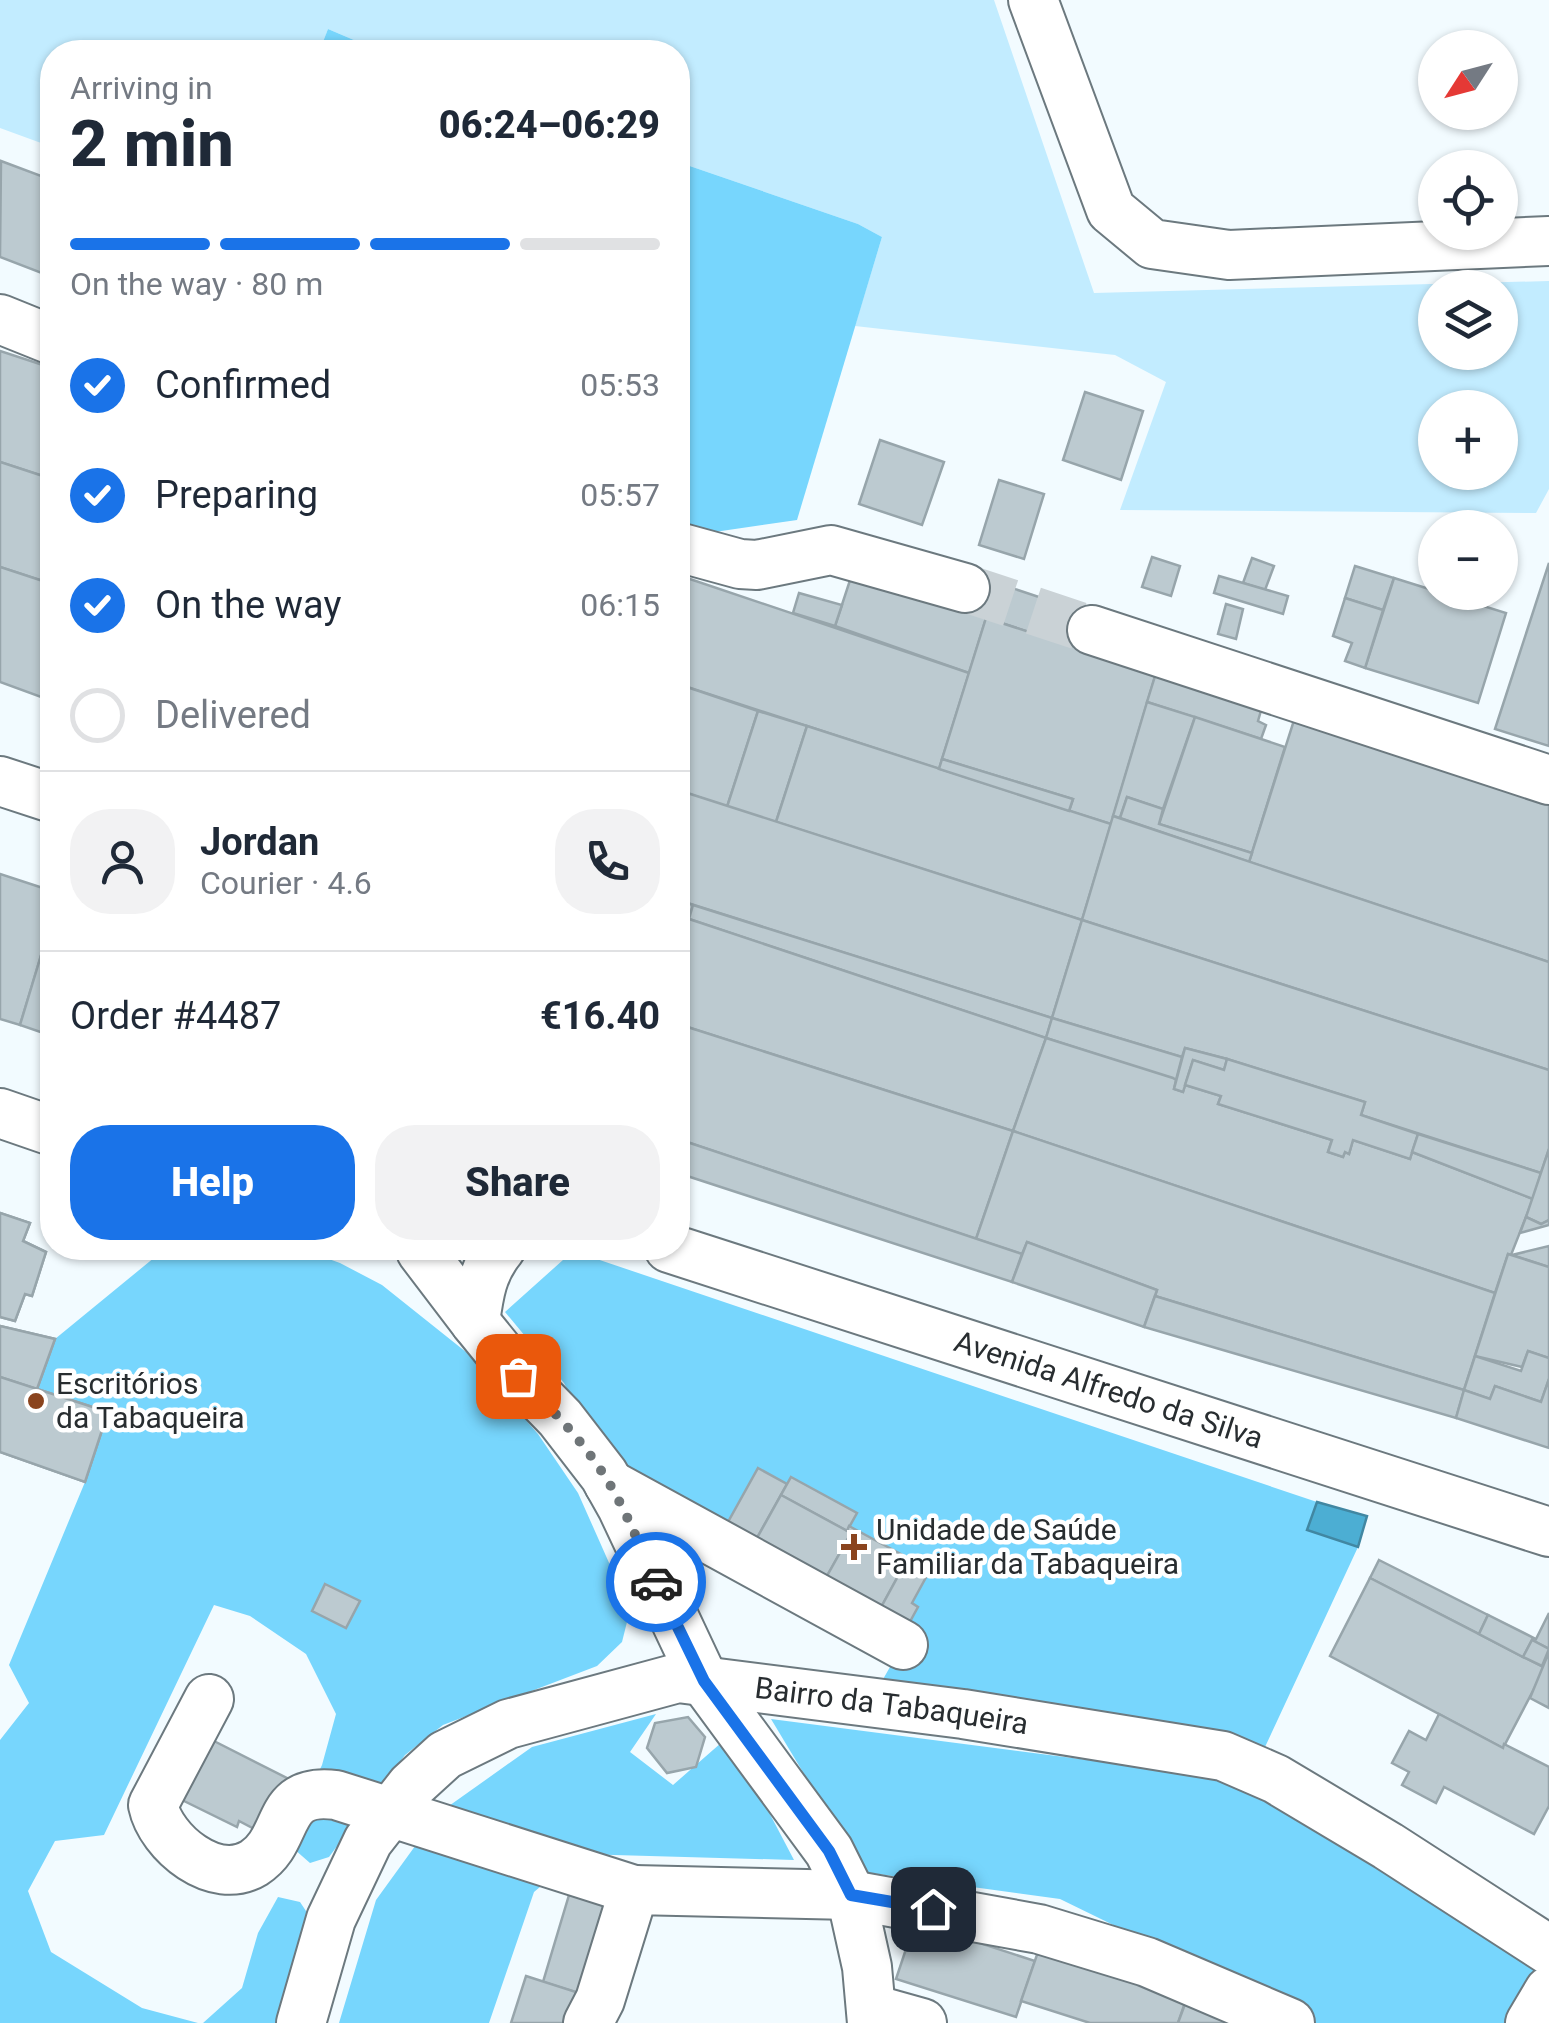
<!DOCTYPE html>
<meta charset="utf-8">
<style>
body{margin:0;font-family:Roboto,sans-serif;background:#f2f2f3;color:#1f2937;height:100vh;display:flex;flex-direction:column;font-size:38px;white-space:nowrap}
*{box-sizing:border-box;margin:0}
p{font-size:32px;color:#747a83}
.icon{flex:none;width:55px;height:55px;fill:none;stroke:currentColor;stroke-width:2;stroke-linecap:round;stroke-linejoin:round}
.map{position:relative;flex:1;overflow:hidden}
.panel{position:absolute;left:40px;top:40px;width:650px;height:1220px;display:flex;flex-direction:column;background:#fff;border-radius:40px;box-shadow:0 2px 8px #0004}
.panel>*{flex:none}
.needle{width:65px;rotate:234deg}
.buttons{position:absolute;left:1418px;top:30px;display:grid;gap:20px}
.buttons a{display:grid;place-items:center;width:100px;height:100px;border-radius:50%;background:#fff;box-shadow:0 2px 8px #0004;font-size:50px}
.pin{position:absolute;display:grid;place-items:center;width:85px;height:85px;color:#fff;margin:-42px;border-radius:20px;box-shadow:0 5px 15px #0006}
.courier{position:absolute;display:grid;place-items:center;width:100px;height:100px;margin:-50px;border:8px solid #1a73e8;border-radius:50%;background:#fff;color:#222;box-shadow:0 2px 12px #0007}
.head em{font-style:normal;font-weight:800}
.head div{display:flex;flex-direction:column-reverse}
.head{display:flex;align-items:center;justify-content:space-between;height:170px;padding:0 30px}
h1{font-size:65px;font-weight:800;line-height:75px}
.bar{display:grid;grid-template-columns:repeat(4,1fr);gap:15px 10px;align-content:center;height:120px;padding:0 30px}
.bar i{height:12px;border-radius:8px;background:#e0e1e3}
.bar .current{background:#1a73e8}
.bar p{grid-column:span 4}
.line{display:flex;align-items:center;gap:25px;padding:0 30px;border-top:2px solid #e0e1e3}
.line div{flex:1}
.round{display:grid;place-items:center;flex:none;width:105px;height:105px;border-radius:40px;background:#f2f2f3}
ol{padding:0 30px;list-style:none}
li{display:flex;align-items:center;gap:30px;height:110px}
li p{margin-inline-start:auto}
li .icon{padding:10px;border-radius:50%;background:#1a73e8;color:#fff;stroke-width:4}
li:last-child{color:#747a83}
li i{width:55px;height:55px;border:5px solid #e0e1e3;border-radius:50%}
.primary-button{display:flex;gap:20px;margin-top:auto;padding:20px 30px}
.primary-button a{flex:1;height:115px;border-radius:40px;background:#1a73e8;color:#fff;font-size:40px;font-weight:800;line-height:115px;text-align:center}
.primary-button a+a{background:#f2f2f3;color:#1f2937}
.map>svg:first-child{display:block}
.green{fill:#c2ecff;fill-rule:evenodd}
.forest{fill:#77d6fd}
.water{fill:#4caed3;stroke:#4187a2;stroke-width:2.5}
.building{fill:#bccad0;stroke:#97a5ab;stroke-width:2.5}
.lines{fill:none;stroke-linecap:round;stroke-linejoin:round}
.minor-tunnel{stroke:#cad2d6;stroke-width:48;stroke-dasharray:48 24;stroke-linecap:butt}
.minor-casing{stroke:#6c797f;stroke-width:52}
.minor{stroke:#fff;stroke-width:48}
.done{stroke:#6f7578;stroke-width:10;stroke-dasharray:0 18}
.route{stroke:#1a73e8;stroke-width:12}
.poi-dot{fill:#8a441e;stroke:#fff;stroke-width:4}
.labels{text-anchor:middle;stroke-width:9;stroke-linejoin:round;paint-order:stroke}
.poi-label{font-size:30px;fill:#282d30;stroke:#fff;text-anchor:start}
.street-label{font-size:30px;fill:#282d30;stroke:#fff}
</style>
<div class="map">
<svg width="1549" height="2023" viewBox="0 0 1549 2023">
<rect width="100%" height="100%" fill="#f2fbff"/>
<path class="green" d="M 0,0 L 994,0 L 1094,293 L 1549,281 L 1549,489 L 1536,513 L 1120,510 L 1166,382 L 1115,355 L 855,326 L 882,237 L 858,224 L 678,162 L 678,52 L 382,52 L 328,29 L 319,52 L 52,52 L 52,147 L 0,128 ZM 1435,288 L 1500,288 L 1500,352 L 1435,352 ZM 1435,408 L 1500,408 L 1500,472 L 1435,472 Z"/>
<g class="forest">
<path d="M 328,29 L 382,52 L 319,52 Z"/>
<path d="M 678,162 L 858,224 L 882,237 L 797,520 L 694,535 L 678,530 Z"/>
<path d="M 166,1248 L 298,1248 L 340,1263 L 382,1285 L 466,1352 L 538,1434 L 578,1493 L 630,1610 L 622,1642 L 597,1666 L 443,1725 L 405,1755 L 329,1857 L 310,1863 L 294,1849 L 298,1815 L 322,1765 L 336,1714 L 306,1654 L 250,1616 L 214,1605 L 104,1835 L 55,1841 L 28,1891 L 51,1952 L 142,2008 L 198,2023 L 0,2023 L 0,1740 L 29,1703 L 9,1665 L 85,1482 L 107,1412 L 37,1389 L 55,1339 Z"/>
<path d="M 573,1251 L 1317,1502 L 1307,1530 L 1358,1547 L 1265,1747 L 870,1702 L 902,1646 L 613,1478 L 564,1383 L 505,1312 Z"/>
<path d="M 656,1714 L 630,1752 L 673,1785 L 729,1736 L 794,1860 L 579,1854 L 534,1892 L 489,2023 L 339,2023 L 376,1900 L 439,1813 L 532,1747 Z"/>
<path d="M 771,1719 L 1228,1778 L 1549,1966 L 1508,2023 L 1314,2023 L 1060,1899 L 863,1872 Z"/>
<path d="M 278,1897 L 300,1902 L 308,1914 L 276,2023 L 203,2023 L 242,1988 L 258,1933 Z"/>
</g>
<path class="water" d="M 1317,1502 L 1367,1516 L 1358,1547 L 1307,1530 Z"/>
<g class="building">
<path d="M 1,161 L 52,180 L 52,277 L 0,257 Z"/>
<path d="M 0,351 L 52,368 L 52,479 L 0,462 Z"/>
<path d="M 1085,392 L 1143,411 L 1121,480 L 1063,460 Z"/>
<path d="M 880,440 L 944,462 L 922,525 L 859,504 Z"/>
<path d="M 0,462 L 52,479 L 52,584 L 0,567 Z"/>
<path d="M 999,480 L 1044,494 L 1024,559 L 979,545 Z"/>
<path d="M 1152,557 L 1180,566 L 1171,596 L 1142,587 Z"/>
<path d="M 1252,558 L 1274,566 L 1265,590 L 1243,583 Z"/>
<path d="M 1549,563 L 1549,746 L 1495,729 Z"/>
<path d="M 1355,566 L 1394,578 L 1383,610 L 1345,598 Z"/>
<path d="M 0,567 L 52,584 L 52,701 L 0,682 Z"/>
<path d="M 852,574 L 986,618 L 969,673 L 835,626 Z"/>
<path d="M 970,574 L 1096,616 L 1085,650 L 958,609 Z"/>
<path d="M 678,575 L 969,673 L 939,769 L 678,684 Z"/>
<path d="M 1219,576 L 1288,596 L 1283,614 L 1214,593 Z"/>
<path d="M 1394,578 L 1506,613 L 1478,703 L 1365,668 Z"/>
<path d="M 799,593 L 842,605 L 835,626 L 793,613 Z"/>
<path d="M 1345,598 L 1383,610 L 1365,668 L 1345,661 L 1352,643 L 1333,636 Z"/>
<path d="M 1226,604 L 1243,609 L 1236,639 L 1218,634 Z"/>
<path d="M 986,618 L 1156,673 L 1111,824 L 1069,811 L 1073,799 L 942,759 Z"/>
<path d="M 1156,673 L 1262,707 L 1258,721 L 1266,725 L 1261,739 L 1147,702 Z"/>
<path d="M 678,684 L 758,711 L 727,807 L 678,790 Z"/>
<path d="M 1147,702 L 1195,717 L 1163,809 L 1127,797 L 1120,818 L 1113,816 Z"/>
<path d="M 758,711 L 807,726 L 776,822 L 727,807 Z"/>
<path d="M 1195,717 L 1285,747 L 1252,853 L 1159,824 Z"/>
<path d="M 1295,717 L 1549,800 L 1549,962 L 1249,862 Z"/>
<path d="M 807,726 L 1111,824 L 1082,920 L 776,822 Z"/>
<path d="M 942,759 L 1073,799 L 1069,811 L 939,769 Z"/>
<path d="M 678,790 L 1082,920 L 1052,1018 L 678,900 Z"/>
<path d="M 1127,797 L 1163,809 L 1159,824 L 1252,853 L 1249,862 L 1120,818 Z"/>
<path d="M 1113,816 L 1549,962 L 1549,1070 L 1082,920 Z"/>
<path d="M 0,874 L 52,891 L 52,919 L 20,1025 L 0,1019 Z"/>
<path d="M 678,900 L 693,905 L 678,956 Z"/>
<path d="M 693,905 L 1052,1018 L 1046,1038 L 689,919 Z"/>
<path d="M 52,919 L 52,1036 L 20,1025 Z"/>
<path d="M 689,919 L 1046,1038 L 1013,1131 L 678,1024 L 678,956 Z"/>
<path d="M 1082,920 L 1549,1070 L 1549,1149 L 1541,1173 L 1361,1115 L 1365,1102 L 1227,1059 L 1185,1048 L 1182,1057 L 1052,1018 Z"/>
<path d="M 1052,1018 L 1182,1057 L 1176,1080 L 1046,1038 Z"/>
<path d="M 678,1024 L 1013,1131 L 976,1239 L 678,1139 Z"/>
<path d="M 1046,1038 L 1173,1078 L 1176,1080 L 1174,1089 L 1183,1092 L 1185,1085 L 1221,1096 L 1218,1104 L 1332,1140 L 1328,1152 L 1343,1157 L 1345,1152 L 1349,1154 L 1353,1140 L 1410,1159 L 1412,1152 L 1533,1199 L 1511,1255 L 1508,1254 L 1495,1293 L 1013,1131 Z"/>
<path d="M 1185,1048 L 1227,1059 L 1224,1070 L 1193,1060 L 1183,1092 L 1174,1089 Z"/>
<path d="M 1227,1059 L 1365,1102 L 1361,1115 L 1418,1134 L 1410,1159 L 1353,1140 L 1349,1154 L 1345,1152 L 1343,1157 L 1328,1152 L 1332,1140 L 1218,1104 L 1221,1096 L 1185,1085 L 1193,1060 L 1224,1070 Z"/>
<path d="M 1013,1131 L 1495,1293 L 1464,1390 L 1155,1296 L 1157,1290 L 1027,1242 L 1022,1254 L 976,1239 Z"/>
<path d="M 1418,1134 L 1541,1173 L 1533,1199 L 1412,1152 Z"/>
<path d="M 678,1139 L 1022,1254 L 1012,1282 L 678,1173 Z"/>
<path d="M 1549,1149 L 1549,1220 L 1541,1224 L 1526,1217 Z"/>
<path d="M 0,1213 L 30,1223 L 23,1241 L 46,1252 L 32,1296 L 25,1294 L 15,1321 L 0,1317 Z"/>
<path d="M 0,1213 L 30,1223 L 23,1241 L 46,1252 L 32,1296 L 25,1294 L 15,1321 L 0,1317 Z"/>
<path d="M 1526,1217 L 1541,1224 L 1549,1220 L 1549,1225 L 1520,1233 Z"/>
<path d="M 1027,1242 L 1157,1290 L 1144,1327 L 1012,1282 Z"/>
<path d="M 1549,1246 L 1549,1267 L 1512,1255 Z"/>
<path d="M 1508,1254 L 1549,1267 L 1549,1358 L 1528,1351 L 1522,1367 L 1475,1356 Z"/>
<path d="M 1155,1296 L 1464,1390 L 1456,1418 L 1144,1327 Z"/>
<path d="M 0,1326 L 55,1339 L 37,1389 L 108,1412 L 85,1482 L 0,1452 Z"/>
<path d="M 0,1326 L 55,1339 L 37,1389 L 0,1377 Z"/>
<path d="M 1528,1351 L 1549,1358 L 1549,1379 L 1541,1402 L 1495,1386 L 1490,1399 L 1464,1390 L 1475,1356 L 1521,1371 Z"/>
<path d="M 0,1377 L 108,1412 L 85,1482 L 0,1452 Z"/>
<path d="M 1549,1379 L 1549,1448 L 1456,1418 L 1464,1390 L 1490,1399 L 1495,1386 L 1541,1402 Z"/>
<path d="M 758,1468 L 787,1484 L 757,1538 L 728,1522 Z"/>
<path d="M 791,1477 L 857,1513 L 847,1531 L 781,1495 Z"/>
<path d="M 781,1495 L 851,1533 L 817,1594 L 771,1546 L 757,1538 Z"/>
<path d="M 849,1526 L 908,1558 L 873,1622 L 818,1592 L 851,1533 L 847,1531 Z"/>
<path d="M 908,1558 L 930,1570 L 912,1603 L 918,1607 L 901,1638 L 873,1622 Z"/>
<path d="M 1379,1560 L 1488,1615 L 1479,1634 L 1370,1578 Z"/>
<path d="M 1370,1578 L 1545,1668 L 1503,1748 L 1330,1656 Z"/>
<path d="M 325,1584 L 360,1601 L 346,1628 L 312,1611 Z"/>
<path d="M 1549,1613 L 1549,1649 L 1532,1640 L 1523,1657 L 1479,1634 L 1488,1615 L 1536,1639 Z"/>
<path d="M 1532,1640 L 1549,1649 L 1542,1666 L 1523,1657 Z"/>
<path d="M 1549,1652 L 1549,1708 L 1530,1698 Z"/>
<path d="M 1439,1714 L 1503,1748 L 1504,1744 L 1549,1767 L 1549,1806 L 1534,1834 L 1444,1787 L 1436,1803 L 1402,1785 L 1409,1772 L 1392,1763 L 1409,1731 L 1426,1740 Z"/>
<path d="M 688,1717 L 705,1737 L 696,1767 L 667,1773 L 647,1748 L 655,1723 Z"/>
<path d="M 210,1739 L 289,1779 L 262,1833 L 239,1821 L 237,1827 L 180,1799 Z"/>
<path d="M 572,1885 L 621,1901 L 591,1997 L 543,1982 Z"/>
<path d="M 915,1922 L 1035,1961 L 1016,2017 L 896,1979 Z"/>
<path d="M 1040,1946 L 1188,1994 L 1178,2023 L 1090,2023 L 1021,2001 Z"/>
<path d="M 526,1976 L 576,1992 L 567,2023 L 511,2023 Z"/>
<path d="M 1185,2004 L 1243,2023 L 1178,2023 Z"/>
</g>
<g class="lines">
<path class="minor-tunnel" d="M 965,588 L 1092,630"/>
<defs>
<g id="minor">
<path d="M 1033,0 L 1111,210 L 1152,244 L 1229,255 L 1549,241"/>
<path d="M 0,319 L 52,340"/>
<path d="M 678,547 L 740,564 L 757,565 L 831,550 L 965,588"/>
<path d="M 1092,630 L 1549,780"/>
<path d="M 0,781 L 52,798"/>
<path d="M 0,1113 L 52,1131"/>
<path id="s1" d="M 669,1248 L 1549,1532"/>
<path d="M 421,1251 L 475,1322 L 518,1375 L 560,1418 L 604,1475 L 622,1507 L 704,1681 L 829,1851 L 851,1895 L 867,1967 L 872,2023"/>
<path d="M 475,1322 C 479,1293 482,1271 501,1248"/>
<path d="M 609,1484 L 903,1645"/>
<path d="M 209,1699 L 153,1805 C 161,1843 215,1887 254,1863 C 292,1839 273,1787 336,1795 L 634,1890"/>
<path d="M 872,2009 L 922,2023"/>
<path id="s2" d="M 301,2023 L 331,1919 L 368,1841 L 411,1786 L 445,1755 L 508,1724 L 678,1678 L 963,1714 L 1223,1756 L 1276,1779 L 1388,1846 L 1549,1950"/>
<path d="M 588,2023 L 600,2000 L 634,1890 L 851,1895 L 1039,1929 L 1147,1962 L 1290,2023"/>
<path d="M 1530,2023 L 1549,1991"/>
</g>
</defs>
<use href="#minor" class="minor-casing"/>
<use href="#minor" class="minor"/>
</g>
<g class="lines">
<path class="done" d="M 518,1376 C 551,1408 585,1443 609,1483 C 628,1515 641,1549 656,1582"/>
<path class="route" d="M 656,1582 L 704,1681 L 829,1851 L 851,1895 L 933,1909"/>
</g>
<g class="poi-dot">
<circle cx="36" cy="1401" r="10"/>
<path d="M849 1532h10v10h10v10h-10v10h-10v-10h-10v-10h10z"/>
</g>
<g class="labels">
<g class="poi-label">
<text x="56" y="1394">Escritórios<tspan x="56" dy="34">da Tabaqueira</tspan></text>
<text x="876" y="1540">Unidade de Saúde<tspan x="876" dy="34">Familiar da Tabaqueira</tspan></text>
</g>
<g class="street-label">
<text dy="10" stroke="none"><textPath href="#s1" startOffset="462">Avenida Alfredo da Silva</textPath></text>
<text dy="10" stroke="none"><textPath href="#s2" startOffset="772">Bairro da Tabaqueira</textPath></text>
</g>
</g>
</svg>
<div class="buttons">
<a><svg class="needle" viewBox="-14 -14 28 28"><path d="M0-13l5 13h-10z" fill="#e53935"/><path d="M0 13l5-13h-10z" fill="#747a83"/></svg></a>
<a><svg class="icon" aria-label="locate" viewBox="0 0 24 24"><circle cx="12" cy="12" r="6"/><path d="M12 2v4M12 18v4M2 12h4M18 12h4"/></svg></a>
<a><svg class="icon" aria-label="layers" viewBox="0 0 24 24"><path d="M12 4l9 5-9 5-9-5zM3 14l9 5 9-5"/></svg></a>
<a>+</a>
<a>−</a>
</div>
<div class="pin" style="left:518px;top:1376px;background:#ea580c"><svg class="icon" aria-label="bag" viewBox="0 0 24 24"><path d="M5 8h14l-1 12H6zM9 8a3 3 0 0 1 6 0"/></svg></div>
<div class="pin" style="left:933px;top:1909px;background:#1f2937"><svg class="icon" aria-label="home" viewBox="0 0 24 24"><path d="M3 11l9-7 9 7M6 9v11h12V9"/></svg></div>
<div class="courier" style="left:656px;top:1582px"><svg class="icon" aria-label="car" viewBox="0 0 24 24"><path d="M5 17H2v-5l4-1 3-4h7l3 4 3 1v5h-3M9 17h6M6 11h13"/><circle cx="7" cy="17" r="2"/><circle cx="17" cy="17" r="2"/></svg></div>
<section class="panel">
<div class="head"><div><h1>2 min</h1><p>Arriving in</p></div><em>06:24–06:29</em></div>
<div class="bar"><i class="current"></i><i class="current"></i><i class="current"></i><i></i><p>On the way · 80 m</p></div>
<ol>
<li><svg class="icon" aria-label="check" viewBox="0 0 24 24"><path d="M5 12l5 5 9-10"/></svg>Confirmed<p>05:53</p></li>
<li><svg class="icon" aria-label="check" viewBox="0 0 24 24"><path d="M5 12l5 5 9-10"/></svg>Preparing<p>05:57</p></li>
<li><svg class="icon" aria-label="check" viewBox="0 0 24 24"><path d="M5 12l5 5 9-10"/></svg>On the way<p>06:15</p></li>
<li><i></i>Delivered</li>
</ol>
<div class="line" style="height:180px"><a class="round"><svg class="icon" aria-label="person" viewBox="0 0 24 24"><circle cx="12" cy="8" r="4"/><path d="M4 21q1-7 8-7t8 7"/></svg></a><div><b>Jordan</b><p>Courier · 4.6</p></div><a class="round"><svg class="icon" aria-label="phone" viewBox="0 0 24 24"><path d="M5 4h4l2 5-3 2q2 4 5 5l2-3 5 2v4C11 20 4 13 5 4z"/></svg></a></div>
<div class="line" style="height:130px"><div>Order #4487</div><b>€16.40</b></div>
<div class="primary-button"><a>Help</a><a>Share</a></div>
</section>
</div>
